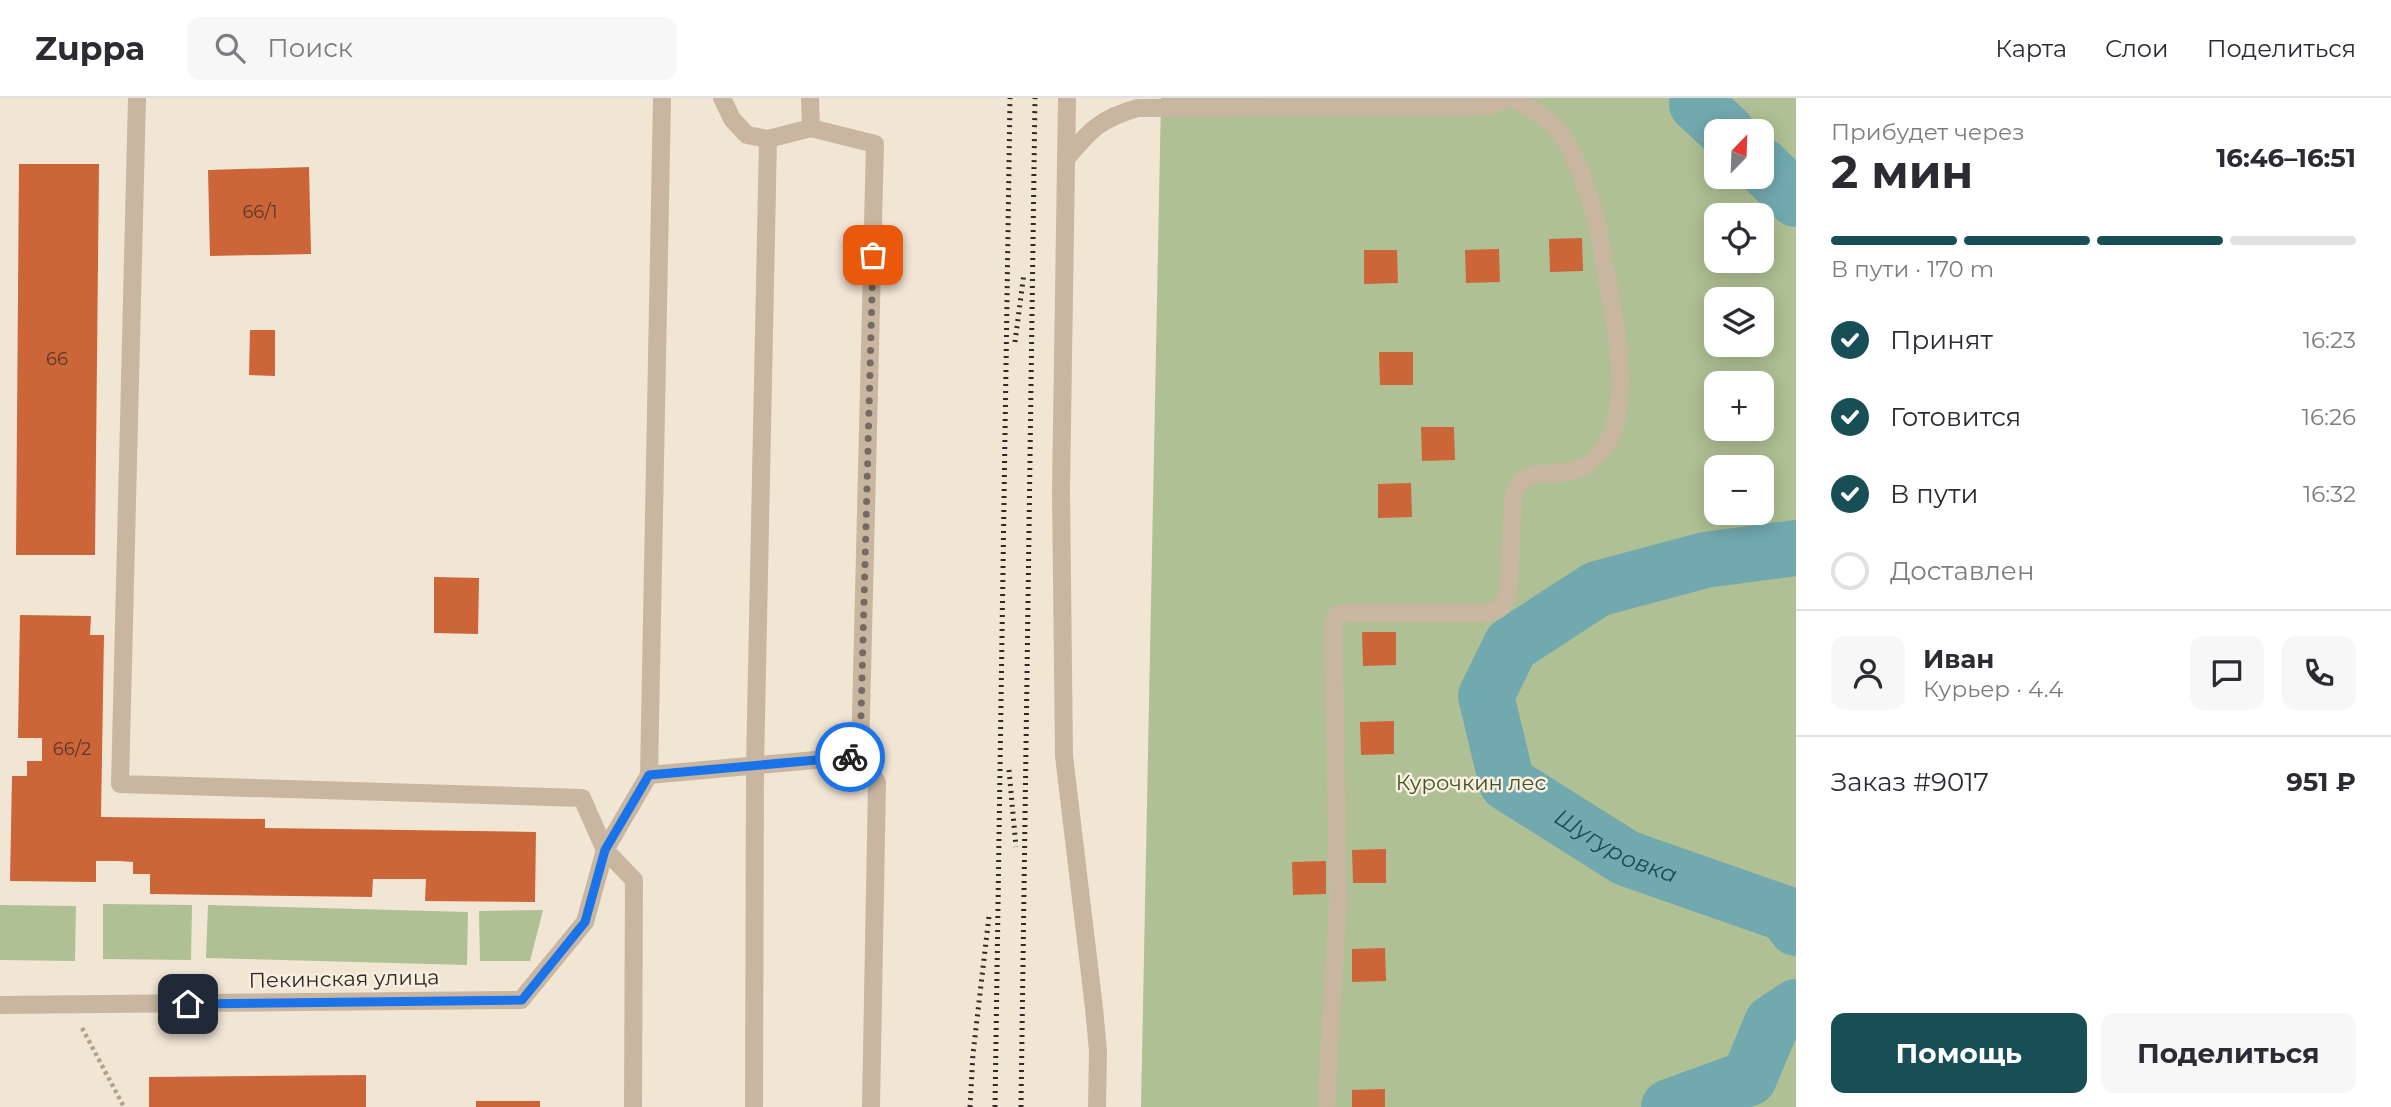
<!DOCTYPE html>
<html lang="ru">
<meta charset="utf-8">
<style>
body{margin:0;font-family:Montserrat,sans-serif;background:#f7f7f7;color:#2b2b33;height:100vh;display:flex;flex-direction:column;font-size:26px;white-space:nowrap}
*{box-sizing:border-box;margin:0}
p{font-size:23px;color:#7c7c81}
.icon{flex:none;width:38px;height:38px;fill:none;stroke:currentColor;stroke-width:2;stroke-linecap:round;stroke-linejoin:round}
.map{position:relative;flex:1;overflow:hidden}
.sheet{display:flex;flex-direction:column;background:#fff;width:595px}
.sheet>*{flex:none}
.needle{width:46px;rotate:23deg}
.buttons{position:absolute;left:1704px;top:21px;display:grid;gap:14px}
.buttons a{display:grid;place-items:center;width:70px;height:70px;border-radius:14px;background:#fff;box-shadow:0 4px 18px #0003;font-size:35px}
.pin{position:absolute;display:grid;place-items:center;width:60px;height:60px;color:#fff;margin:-30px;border-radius:14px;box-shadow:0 4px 10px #0006}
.courier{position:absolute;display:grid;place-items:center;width:70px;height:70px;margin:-35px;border:5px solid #1a73e8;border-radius:50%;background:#fff;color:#222;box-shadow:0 2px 9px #0007}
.summary em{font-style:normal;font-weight:700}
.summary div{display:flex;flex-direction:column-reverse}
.summary{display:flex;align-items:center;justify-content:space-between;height:119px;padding:0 35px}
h1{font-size:46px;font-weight:700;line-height:52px}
.bar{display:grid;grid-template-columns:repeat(4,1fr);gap:10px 7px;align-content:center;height:84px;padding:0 35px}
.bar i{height:9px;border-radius:5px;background:#e1e1e2}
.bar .current{background:#184e56}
.bar p{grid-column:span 4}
.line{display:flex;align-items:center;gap:18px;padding:0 35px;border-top:2px solid #e1e1e2}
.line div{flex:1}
.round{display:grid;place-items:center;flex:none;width:74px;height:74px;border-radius:14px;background:#f7f7f7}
ol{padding:0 35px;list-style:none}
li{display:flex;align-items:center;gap:21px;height:77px}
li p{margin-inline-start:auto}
li .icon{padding:7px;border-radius:50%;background:#184e56;color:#fff;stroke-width:4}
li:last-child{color:#7c7c81}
li i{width:38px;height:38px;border:4px solid #e1e1e2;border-radius:50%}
.primary-button{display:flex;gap:14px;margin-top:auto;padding:14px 35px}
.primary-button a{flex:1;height:80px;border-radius:14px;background:#184e56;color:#fff;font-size:28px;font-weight:700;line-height:80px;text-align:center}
.primary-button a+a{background:#f7f7f7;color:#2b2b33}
header{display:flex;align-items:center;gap:42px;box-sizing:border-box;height:98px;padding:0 35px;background:#fff;border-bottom:2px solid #e1e1e2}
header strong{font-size:33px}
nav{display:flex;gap:38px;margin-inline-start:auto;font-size:24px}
.search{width:490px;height:63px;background:#f7f7f7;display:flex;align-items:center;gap:18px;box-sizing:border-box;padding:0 24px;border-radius:14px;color:#7c7c81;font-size:26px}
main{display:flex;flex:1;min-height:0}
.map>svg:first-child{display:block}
.green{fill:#afc094;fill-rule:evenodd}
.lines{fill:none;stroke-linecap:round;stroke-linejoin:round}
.river{stroke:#72a9af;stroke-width:56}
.building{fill:#cc6538}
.path{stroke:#b5a08b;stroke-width:4.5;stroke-dasharray:3.5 3.5;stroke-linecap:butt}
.minor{stroke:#c9b6a0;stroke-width:18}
.rail{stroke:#332924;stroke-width:5;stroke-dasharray:2 5;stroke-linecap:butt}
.done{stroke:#766b62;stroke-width:7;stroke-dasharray:0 12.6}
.route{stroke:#1a73e8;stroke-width:9}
.labels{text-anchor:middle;stroke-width:5;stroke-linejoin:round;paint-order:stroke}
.number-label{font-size:18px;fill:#593829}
.park-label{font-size:21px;fill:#405227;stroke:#f9efe0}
.street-label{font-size:21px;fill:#332924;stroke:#f9efe0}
.water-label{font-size:23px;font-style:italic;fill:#184e56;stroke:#f9efe0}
</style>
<header>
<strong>Zuppa</strong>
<div class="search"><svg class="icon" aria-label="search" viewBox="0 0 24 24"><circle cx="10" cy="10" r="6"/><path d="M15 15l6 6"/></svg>Поиск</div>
<nav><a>Карта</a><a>Слои</a><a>Поделиться</a></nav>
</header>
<main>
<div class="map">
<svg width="1796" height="1009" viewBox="0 0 1796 1009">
<rect width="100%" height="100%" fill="#f1e5d4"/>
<g class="green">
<path d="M 1161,0 L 1796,0 L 1796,1009 L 1141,1009 ZM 1717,33 L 1762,33 L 1762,79 L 1717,79 ZM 1717,117 L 1762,117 L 1762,163 L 1717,163 ZM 1717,201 L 1762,201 L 1762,247 L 1717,247 ZM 1717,285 L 1762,285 L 1762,331 L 1717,331 ZM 1717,369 L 1762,369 L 1762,415 L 1717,415 Z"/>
<path d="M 103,806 L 192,807 L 191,862 L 103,861 Z"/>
<path d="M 0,807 L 76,808 L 75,863 L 0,862 Z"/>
<path d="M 208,807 L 468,814 L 467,867 L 206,860 Z"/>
<path d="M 543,812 L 530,863 L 480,863 L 479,813 Z"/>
</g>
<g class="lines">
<g class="river">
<path d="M 1699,0 L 1697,6 L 1726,33"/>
<path d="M 1762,68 L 1796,101"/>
<path id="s1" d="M 1796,450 L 1705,462 L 1597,491 L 1511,547 L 1486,598 L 1507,685 L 1626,760 L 1786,816 L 1796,830"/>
<path d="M 1669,1009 L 1749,980 L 1772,925 L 1796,909"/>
</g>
</g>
<g class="building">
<path d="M 19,66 L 99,66 L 95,457 L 16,457 Z"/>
<path d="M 309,69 L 311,156 L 210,158 L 208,72 Z"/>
<path d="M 1582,140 L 1583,173 L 1550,174 L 1549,141 Z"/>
<path d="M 1499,151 L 1500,184 L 1466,185 L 1465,152 Z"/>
<path d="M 1364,152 L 1397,152 L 1398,185 L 1364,186 Z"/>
<path d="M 250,232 L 275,232 L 275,278 L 249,277 Z"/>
<path d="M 1379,254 L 1413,254 L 1413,287 L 1380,287 Z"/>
<path d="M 1421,329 L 1454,329 L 1455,362 L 1422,363 Z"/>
<path d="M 1411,385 L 1412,419 L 1378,420 L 1378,386 Z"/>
<path d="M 434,479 L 479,480 L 478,536 L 434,535 Z"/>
<path d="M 20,517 L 91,518 L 90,537 L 104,537 L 101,719 L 265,721 L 265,730 L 536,734 L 535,804 L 425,803 L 426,781 L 373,781 L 372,799 L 150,796 L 150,776 L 133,776 L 133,764 L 119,763 L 96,763 L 96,784 L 10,783 L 12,678 L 27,678 L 27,663 L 42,663 L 42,640 L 18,640 Z"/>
<path d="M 1362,534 L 1396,534 L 1396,567 L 1363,568 Z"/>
<path d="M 1394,623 L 1394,656 L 1361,657 L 1360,624 Z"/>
<path d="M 1386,751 L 1386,785 L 1353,785 L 1352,752 Z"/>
<path d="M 1326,763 L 1326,796 L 1293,797 L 1292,764 Z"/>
<path d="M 1385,850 L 1386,883 L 1352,884 L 1352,851 Z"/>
<path d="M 366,977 L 366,1009 L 149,1009 L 149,979 Z"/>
<path d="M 1385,991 L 1385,1009 L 1352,1009 L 1352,992 Z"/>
<rect x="476" y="1003" width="64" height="6"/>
</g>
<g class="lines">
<path class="path" d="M 82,930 L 124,1009"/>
<g class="minor">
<path d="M 722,0 L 732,21 L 747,37 L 768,41 L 811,30 L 875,46 L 860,658 L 877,684 L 871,1009"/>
<path d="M 810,0 L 811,30"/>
<path d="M 1067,0 L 1061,392 L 1064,658 L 1094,910 L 1098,953 L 1097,1009"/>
<path d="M 1066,61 C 1090,32 1101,20 1138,10 L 1464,9 L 1488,8 L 1511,0"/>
<path d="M 649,677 L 860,658"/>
<path d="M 0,907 L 521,902 L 585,824 L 605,752 L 582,700 L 120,686 L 137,0"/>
<path d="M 633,1009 L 634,782 L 605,752 L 649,677 L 662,0"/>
<path d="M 754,1009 L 755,669 L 768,41"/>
<path d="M 1326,1009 L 1338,802 L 1333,526 L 1338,516 L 1348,515 L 1484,515 L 1499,511 L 1508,498 L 1513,401 C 1521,366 1545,380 1572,373 C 1587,370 1601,356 1608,343 C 1633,299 1613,213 1604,165 C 1601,148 1599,130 1594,113 C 1586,88 1577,61 1563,39 C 1552,21 1531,11 1514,0"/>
</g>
<g class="rail">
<path d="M 1015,244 L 1024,175"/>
<path d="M 1009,672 L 1016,749"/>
<path d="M 970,1009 L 973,956 L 989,818"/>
<path d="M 995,1009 L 1010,0"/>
<path d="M 1021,1009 L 1035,0"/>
</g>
</g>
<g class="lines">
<path class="done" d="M 850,659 L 860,658 L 873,157"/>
<path class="route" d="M 188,906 L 522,902 L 585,824 L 605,752 L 649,677 L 850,659"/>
</g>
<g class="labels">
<g class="number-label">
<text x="260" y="120">66/1</text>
<text x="57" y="267">66</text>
<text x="72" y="657">66/2</text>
</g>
<g class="park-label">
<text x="1471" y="692">Курочкин лес</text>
</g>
<g class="street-label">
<text transform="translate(344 881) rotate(-1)" y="7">Пекинская улица</text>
</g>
<g class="water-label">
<text dy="8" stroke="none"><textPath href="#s1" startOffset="579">Шугуровка</textPath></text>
</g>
</g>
</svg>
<div class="buttons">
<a><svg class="needle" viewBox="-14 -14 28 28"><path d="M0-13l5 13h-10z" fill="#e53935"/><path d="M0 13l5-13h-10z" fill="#7c7c81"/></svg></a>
<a><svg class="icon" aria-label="locate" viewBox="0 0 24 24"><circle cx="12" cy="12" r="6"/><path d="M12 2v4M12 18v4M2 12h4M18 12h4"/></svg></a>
<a><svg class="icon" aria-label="layers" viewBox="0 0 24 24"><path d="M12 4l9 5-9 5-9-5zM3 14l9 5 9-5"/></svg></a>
<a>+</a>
<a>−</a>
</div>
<div class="pin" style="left:873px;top:157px;background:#ea580c"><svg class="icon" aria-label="bag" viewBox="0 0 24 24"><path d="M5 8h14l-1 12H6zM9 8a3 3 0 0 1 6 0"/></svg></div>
<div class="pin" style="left:188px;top:906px;background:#1f2937"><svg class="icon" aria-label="home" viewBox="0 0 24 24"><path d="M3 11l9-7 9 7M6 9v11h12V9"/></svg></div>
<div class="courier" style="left:850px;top:659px"><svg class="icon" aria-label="bike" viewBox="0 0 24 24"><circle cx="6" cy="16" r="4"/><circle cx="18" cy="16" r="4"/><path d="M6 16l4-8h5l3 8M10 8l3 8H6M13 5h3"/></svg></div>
</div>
<section class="sheet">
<div class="summary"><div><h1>2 мин</h1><p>Прибудет через</p></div><em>16:46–16:51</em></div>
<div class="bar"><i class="current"></i><i class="current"></i><i class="current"></i><i></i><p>В пути · 170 m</p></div>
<ol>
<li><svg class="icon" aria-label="check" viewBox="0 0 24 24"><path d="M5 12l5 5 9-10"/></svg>Принят<p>16:23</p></li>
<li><svg class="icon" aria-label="check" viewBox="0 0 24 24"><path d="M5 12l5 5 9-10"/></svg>Готовится<p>16:26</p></li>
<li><svg class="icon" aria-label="check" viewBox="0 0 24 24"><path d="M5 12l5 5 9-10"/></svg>В пути<p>16:32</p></li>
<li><i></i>Доставлен</li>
</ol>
<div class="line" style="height:126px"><a class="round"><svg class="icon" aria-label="person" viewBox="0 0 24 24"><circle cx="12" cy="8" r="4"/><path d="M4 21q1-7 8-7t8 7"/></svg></a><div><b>Иван</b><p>Курьер · 4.4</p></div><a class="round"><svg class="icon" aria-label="chat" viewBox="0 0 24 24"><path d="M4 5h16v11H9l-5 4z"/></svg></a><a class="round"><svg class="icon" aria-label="phone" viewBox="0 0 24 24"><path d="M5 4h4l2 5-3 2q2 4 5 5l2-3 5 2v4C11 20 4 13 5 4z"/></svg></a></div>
<div class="line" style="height:91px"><div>Заказ #9017</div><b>951 ₽</b></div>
<div class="primary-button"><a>Помощь</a><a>Поделиться</a></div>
</section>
</main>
